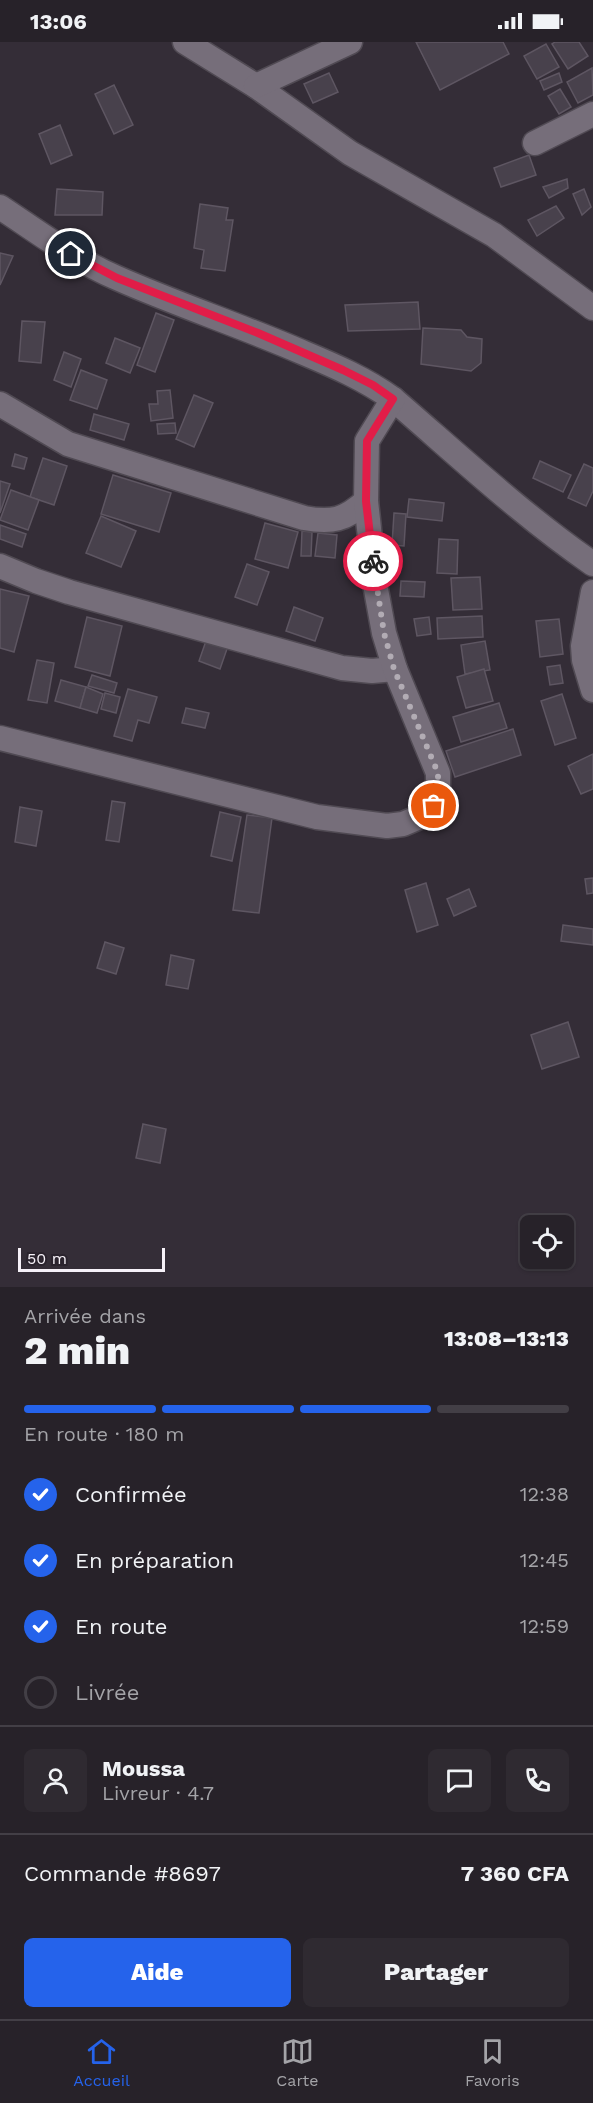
<!DOCTYPE html>
<html lang="fr">
<meta charset="utf-8">
<style>
body{margin:0;font-family:"Work Sans",sans-serif;background:#2f2a31;color:#f1f3f6;height:100vh;display:flex;flex-direction:column;font-size:22px;white-space:nowrap}
*{box-sizing:border-box;margin:0}
p{font-size:20px;color:#a4a4a8}
.icon{flex:none;width:33px;height:33px;fill:none;stroke:currentColor;stroke-width:2;stroke-linecap:round;stroke-linejoin:round}
.map{position:relative;height:1245px;overflow:hidden}
.panel{display:flex;flex-direction:column;background:#272229;flex:1}
.panel>*{flex:none}
.buttons{position:absolute;left:520px;top:1173px;display:grid;gap:12px}
.buttons a{display:grid;place-items:center;width:54px;height:54px;border-radius:9px;background:#272229;box-shadow:0 2px 4px #0004,0 0 0 2px #433f46;font-size:30px}
.scale{position:absolute;left:18px;bottom:15px;width:147px;box-sizing:border-box;padding-left:6px;border:3px solid #f6f1f8;border-top:0;font-size:16px;line-height:21px;white-space:nowrap;color:#f6f1f8;-webkit-text-stroke:4px #2a232d;paint-order:stroke}
.pin{position:absolute;display:grid;place-items:center;width:51px;height:51px;color:#fff;margin:-26px;border:3px solid #fff;border-radius:50%;box-shadow:0 2px 6px #0007}
.courier{position:absolute;display:grid;place-items:center;width:60px;height:60px;margin:-30px;border:4px solid #e11d48;border-radius:50%;background:#fff;color:#222;box-shadow:0 2px 8px #0007}
.head em{font-style:normal;font-weight:800}
.head div{display:flex;flex-direction:column-reverse}
.head{display:flex;align-items:center;justify-content:space-between;height:102px;padding:0 24px}
h1{font-size:39px;font-weight:800;line-height:45px}
.bar{display:grid;grid-template-columns:repeat(4,1fr);gap:9px 6px;align-content:center;height:72px;padding:0 24px}
.bar i{height:8px;border-radius:4px;background:#433f46}
.bar .selected{background:#2563eb}
.bar p{grid-column:span 4}
.line{display:flex;align-items:center;gap:15px;padding:0 24px;border-top:2px solid #433f46}
.line div{flex:1}
.round{display:grid;place-items:center;flex:none;width:63px;height:63px;border-radius:9px;background:#2f2a31}
ol{padding:0 24px;list-style:none}
li{display:flex;align-items:center;gap:18px;height:66px}
li p{margin-inline-start:auto}
li .icon{padding:6px;border-radius:50%;background:#2563eb;color:#fff;stroke-width:4}
li:last-child{color:#a4a4a8}
li i{width:33px;height:33px;border:3px solid #433f46;border-radius:50%}
.action{display:flex;gap:12px;margin-top:auto;padding:12px 24px}
.action a{flex:1;height:69px;border-radius:9px;background:#2563eb;color:#fff;font-size:24px;font-weight:800;line-height:69px;text-align:center}
.action a+a{background:#2f2a31;color:#f1f3f6}
.status{display:flex;justify-content:space-between;align-items:center;height:42px;padding:0 30px;background:#272229;direction:ltr}
.status svg{height:16px;fill:currentColor}
.menu{display:flex;justify-content:space-around;align-items:center;height:84px;border-top:2px solid #433f46;background:#272229;font-size:16px;color:#a4a4a8}
.menu a{display:grid;justify-items:center;gap:3px}
.menu .selected{color:#2563eb}
.map>svg:first-child{display:block}
.building{fill:#48414c;stroke:#5e5662;stroke-width:1.5}
.lines{fill:none;stroke-linecap:round;stroke-linejoin:round}
.minor-casing{stroke:#504a53;stroke-width:27}
.minor{stroke:#766e7a;stroke-width:24}
.done{stroke:#b2acb4;stroke-width:6;stroke-dasharray:0 10.8}
.route{stroke:#e11d48;stroke-width:8}
</style>
<div class="status"><b>13:06</b><svg viewBox="0 0 49 12"><path d="M0 12V9h3v3zM5 12V6h3v6zM10 12V3h3v9zM15 12V0h3v12zM26 1h20v11H26zM47 4h2v5h-2z"/></svg></div>
<div class="map">
<svg width="593" height="1245" viewBox="0 0 593 1245">
<rect width="100%" height="100%" fill="#342d37"/>
<g class="building">
<path d="M 416,0 L 503,0 L 509,12 L 440,48 Z"/>
<path d="M 555,0 L 579,0 L 588,14 L 568,27 L 552,2 Z"/>
<path d="M 546,2 L 559,25 L 537,37 L 524,14 Z"/>
<path d="M 592,26 L 593,53 L 578,61 L 567,40 Z"/>
<path d="M 329,31 L 338,50 L 313,61 L 304,42 Z"/>
<path d="M 559,31 L 562,40 L 544,48 L 540,39 Z"/>
<path d="M 114,43 L 133,83 L 114,92 L 95,52 Z"/>
<path d="M 560,47 L 571,65 L 559,72 L 548,54 Z"/>
<path d="M 60,83 L 72,113 L 51,122 L 39,92 Z"/>
<path d="M 529,113 L 536,133 L 501,145 L 494,126 Z"/>
<path d="M 567,137 L 568,146 L 549,156 L 543,145 Z"/>
<path d="M 57,147 L 103,150 L 102,173 L 55,173 Z"/>
<path d="M 584,147 L 591,165 L 582,173 L 573,152 Z"/>
<path d="M 200,162 L 228,166 L 226,178 L 233,178 L 225,229 L 201,226 L 204,208 L 194,206 Z"/>
<path d="M 556,164 L 564,176 L 537,194 L 528,178 Z"/>
<path d="M 0,211 L 13,214 L 0,243 Z"/>
<path d="M 418,260 L 420,287 L 348,289 L 345,263 Z"/>
<path d="M 156,271 L 174,278 L 155,330 L 137,323 Z"/>
<path d="M 22,279 L 45,280 L 41,321 L 19,319 Z"/>
<path d="M 423,286 L 461,288 L 467,295 L 482,297 L 481,321 L 471,329 L 421,322 Z"/>
<path d="M 115,296 L 140,306 L 130,331 L 106,321 Z"/>
<path d="M 64,310 L 81,317 L 71,345 L 54,338 Z"/>
<path d="M 81,328 L 107,338 L 97,367 L 70,358 Z"/>
<path d="M 170,348 L 173,376 L 151,379 L 149,362 L 158,362 L 157,349 Z"/>
<path d="M 194,353 L 213,361 L 194,405 L 176,397 Z"/>
<path d="M 94,372 L 129,382 L 124,398 L 90,388 Z"/>
<path d="M 175,381 L 176,391 L 158,392 L 157,382 Z"/>
<path d="M 15,412 L 27,416 L 24,427 L 12,424 Z"/>
<path d="M 43,416 L 67,424 L 54,463 L 30,455 Z"/>
<path d="M 540,419 L 571,433 L 563,450 L 533,436 Z"/>
<path d="M 584,422 L 593,426 L 593,449 L 586,464 L 568,456 Z"/>
<path d="M 113,433 L 171,451 L 159,490 L 101,472 Z"/>
<path d="M 0,439 L 10,442 L 0,471 Z"/>
<path d="M 11,448 L 39,458 L 28,488 L 0,478 Z"/>
<path d="M 409,457 L 444,461 L 442,479 L 407,475 Z"/>
<path d="M 394,471 L 406,472 L 404,504 L 392,503 Z"/>
<path d="M 101,474 L 136,489 L 121,525 L 86,511 Z"/>
<path d="M 265,481 L 298,490 L 288,526 L 255,517 Z"/>
<path d="M 0,483 L 26,492 L 22,505 L 0,497 Z"/>
<path d="M 302,489 L 312,490 L 311,514 L 301,514 Z"/>
<path d="M 318,491 L 337,493 L 335,516 L 315,514 Z"/>
<path d="M 439,497 L 458,498 L 457,532 L 437,531 Z"/>
<path d="M 247,522 L 269,530 L 257,563 L 235,555 Z"/>
<path d="M 480,535 L 482,567 L 453,568 L 451,536 Z"/>
<path d="M 401,539 L 425,540 L 424,555 L 400,554 Z"/>
<path d="M 0,547 L 29,554 L 14,610 L 0,606 Z"/>
<path d="M 294,565 L 323,576 L 315,599 L 286,589 Z"/>
<path d="M 482,574 L 483,595 L 438,597 L 437,576 Z"/>
<path d="M 87,575 L 122,584 L 110,634 L 75,625 Z"/>
<path d="M 429,575 L 431,592 L 417,594 L 414,577 Z"/>
<path d="M 559,577 L 563,612 L 540,615 L 536,579 Z"/>
<path d="M 207,596 L 228,604 L 220,627 L 199,619 Z"/>
<path d="M 485,599 L 490,628 L 465,632 L 461,603 Z"/>
<path d="M 37,618 L 54,621 L 47,661 L 28,658 Z"/>
<path d="M 560,623 L 563,641 L 550,643 L 547,625 Z"/>
<path d="M 484,627 L 493,659 L 466,666 L 457,635 Z"/>
<path d="M 92,633 L 117,641 L 114,651 L 88,644 Z"/>
<path d="M 61,638 L 86,645 L 80,666 L 55,659 Z"/>
<path d="M 86,645 L 103,652 L 97,671 L 80,666 Z"/>
<path d="M 128,647 L 157,655 L 149,681 L 138,678 L 132,699 L 114,694 Z"/>
<path d="M 105,651 L 120,655 L 116,671 L 101,667 Z"/>
<path d="M 562,652 L 576,696 L 555,703 L 541,659 Z"/>
<path d="M 499,661 L 507,686 L 461,700 L 453,675 Z"/>
<path d="M 186,666 L 209,671 L 205,686 L 182,681 Z"/>
<path d="M 513,687 L 521,713 L 455,735 L 446,709 Z"/>
<path d="M 593,712 L 593,747 L 581,752 L 568,724 Z"/>
<path d="M 112,759 L 125,761 L 119,800 L 106,798 Z"/>
<path d="M 20,765 L 42,769 L 36,804 L 15,800 Z"/>
<path d="M 220,770 L 241,775 L 232,819 L 211,814 Z"/>
<path d="M 247,773 L 272,776 L 259,871 L 233,868 Z"/>
<path d="M 593,836 L 593,851 L 587,852 L 585,837 Z"/>
<path d="M 426,841 L 438,883 L 417,890 L 405,848 Z"/>
<path d="M 469,847 L 476,864 L 454,874 L 447,857 Z"/>
<path d="M 563,883 L 593,887 L 593,903 L 561,899 Z"/>
<path d="M 105,900 L 124,906 L 116,932 L 97,926 Z"/>
<path d="M 171,913 L 194,918 L 188,947 L 166,943 Z"/>
<path d="M 568,980 L 579,1015 L 542,1027 L 531,993 Z"/>
<path d="M 143,1082 L 166,1087 L 160,1121 L 136,1116 Z"/>
</g>
<g class="lines">
<defs>
<g id="minor">
<path d="M 185,0 L 256,44 L 350,111 L 494,193 L 593,266"/>
<path d="M 256,44 L 350,0"/>
<path d="M 535,101 L 593,72"/>
<path d="M 0,165 C 38,190 75,218 117,236 C 178,263 242,284 304,311 C 335,324 365,337 393,357 C 458,413 522,473 593,522"/>
<path d="M 0,362 L 68,402 L 304,476 C 332,481 345,478 366,459"/>
<path d="M 0,524 L 36,539 L 69,550 L 342,626 L 372,629 L 395,627"/>
<path d="M 593,550 L 583,604 L 584,618 L 593,648"/>
<path d="M 0,696 L 317,775 L 387,784 L 403,782 L 422,774 L 434,764 L 438,750 L 438,731 L 395,627 L 384,591 L 375,542 L 366,459 L 367,399 L 393,357"/>
</g>
</defs>
<use href="#minor" class="minor-casing"/>
<use href="#minor" class="minor"/>
</g>
<g class="lines">
<path class="done" d="M 373,519 L 384,591 L 394,627 L 438,731 L 438,750 L 434,764"/>
<path class="route" d="M 71,212 L 117,236 L 258,291 L 343,328 L 373,343 L 393,357 L 367,399 L 366,459 L 373,519"/>
</g>
</svg>
<div class="buttons">
<a><svg class="icon" aria-label="locate" viewBox="0 0 24 24"><circle cx="12" cy="12" r="6"/><path d="M12 2v4M12 18v4M2 12h4M18 12h4"/></svg></a>
</div>
<div class="scale">50 m</div>
<div class="pin" style="left:434px;top:764px;background:#ea580c"><svg class="icon" aria-label="bag" viewBox="0 0 24 24"><path d="M5 8h14l-1 12H6zM9 8a3 3 0 0 1 6 0"/></svg></div>
<div class="pin" style="left:71px;top:212px;background:#1f2937"><svg class="icon" aria-label="home" viewBox="0 0 24 24"><path d="M3 11l9-7 9 7M6 9v11h12V9"/></svg></div>
<div class="courier" style="left:373px;top:519px"><svg class="icon" aria-label="bike" viewBox="0 0 24 24"><circle cx="6" cy="16" r="4"/><circle cx="18" cy="16" r="4"/><path d="M6 16l4-8h5l3 8M10 8l3 8H6M13 5h3"/></svg></div>
</div>
<section class="panel">
<div class="head"><div><h1>2 min</h1><p>Arrivée dans</p></div><em>13:08–13:13</em></div>
<div class="bar"><i class="selected"></i><i class="selected"></i><i class="selected"></i><i></i><p>En route · 180 m</p></div>
<ol>
<li><svg class="icon" aria-label="check" viewBox="0 0 24 24"><path d="M5 12l5 5 9-10"/></svg>Confirmée<p>12:38</p></li>
<li><svg class="icon" aria-label="check" viewBox="0 0 24 24"><path d="M5 12l5 5 9-10"/></svg>En préparation<p>12:45</p></li>
<li><svg class="icon" aria-label="check" viewBox="0 0 24 24"><path d="M5 12l5 5 9-10"/></svg>En route<p>12:59</p></li>
<li><i></i>Livrée</li>
</ol>
<div class="line" style="height:108px"><a class="round"><svg class="icon" aria-label="person" viewBox="0 0 24 24"><circle cx="12" cy="8" r="4"/><path d="M4 21q1-7 8-7t8 7"/></svg></a><div><b>Moussa</b><p>Livreur · 4.7</p></div><a class="round"><svg class="icon" aria-label="chat" viewBox="0 0 24 24"><path d="M4 5h16v11H9l-5 4z"/></svg></a><a class="round"><svg class="icon" aria-label="phone" viewBox="0 0 24 24"><path d="M5 4h4l2 5-3 2q2 4 5 5l2-3 5 2v4C11 20 4 13 5 4z"/></svg></a></div>
<div class="line" style="height:78px"><div>Commande #8697</div><b>7 360 CFA</b></div>
<div class="action"><a>Aide</a><a>Partager</a></div>
</section>
<nav class="menu">
<a class="selected"><svg class="icon" aria-label="home" viewBox="0 0 24 24"><path d="M3 11l9-7 9 7M6 9v11h12V9"/></svg>Accueil</a>
<a><svg class="icon" aria-label="map" viewBox="0 0 24 24"><path d="M3 6l6-2 6 2 6-2v14l-6 2-6-2-6 2zM9 4v14M15 6v14"/></svg>Carte</a>
<a><svg class="icon" aria-label="saved" viewBox="0 0 24 24"><path d="M7 4h10v16l-5-4-5 4z"/></svg>Favoris</a>
</nav>
